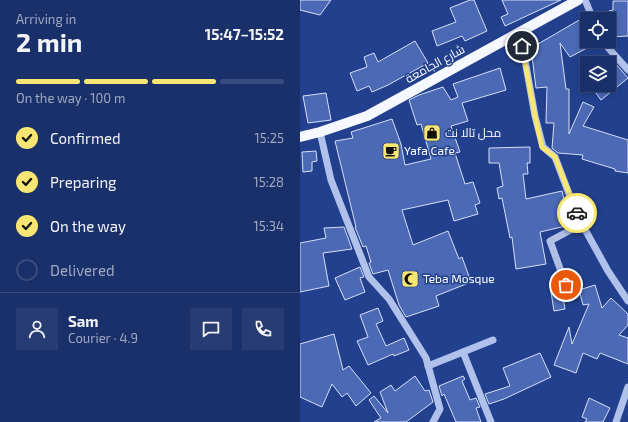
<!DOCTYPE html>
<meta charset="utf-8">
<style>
body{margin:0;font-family:"Exo 2",Cairo,sans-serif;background:#273c72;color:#f1f3f6;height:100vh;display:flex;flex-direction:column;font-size:15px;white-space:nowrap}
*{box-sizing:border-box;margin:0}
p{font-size:13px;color:#9fa9c1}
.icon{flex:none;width:22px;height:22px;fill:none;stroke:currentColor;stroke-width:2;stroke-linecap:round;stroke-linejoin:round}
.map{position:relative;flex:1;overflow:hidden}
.sheet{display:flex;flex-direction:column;background:#1a306a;width:300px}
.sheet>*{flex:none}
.fabs{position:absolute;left:280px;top:12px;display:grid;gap:8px}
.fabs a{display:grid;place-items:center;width:36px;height:36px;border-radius:0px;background:#1a306a;box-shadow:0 2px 6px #0003,0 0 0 1px #384b7e;font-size:20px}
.pin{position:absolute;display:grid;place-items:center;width:34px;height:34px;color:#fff;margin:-17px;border:2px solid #fff;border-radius:50%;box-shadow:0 1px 4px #0007}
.courier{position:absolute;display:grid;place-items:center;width:40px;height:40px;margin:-20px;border:3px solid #f7e673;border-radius:50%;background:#fff;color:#222;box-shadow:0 1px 5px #0007}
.headline em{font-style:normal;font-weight:700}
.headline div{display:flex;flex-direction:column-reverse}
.headline{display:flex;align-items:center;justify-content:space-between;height:68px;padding:0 16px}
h1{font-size:26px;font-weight:700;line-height:30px}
.bar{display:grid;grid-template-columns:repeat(4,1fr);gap:6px 4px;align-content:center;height:48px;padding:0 16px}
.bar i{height:5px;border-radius:3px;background:#384b7e}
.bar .active{background:#f7e673}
.bar p{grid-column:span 4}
.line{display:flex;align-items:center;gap:10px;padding:0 16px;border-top:1px solid #384b7e}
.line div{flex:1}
.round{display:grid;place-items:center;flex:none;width:42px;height:42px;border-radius:0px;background:#273c72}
ol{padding:0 16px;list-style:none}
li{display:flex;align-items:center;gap:12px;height:44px}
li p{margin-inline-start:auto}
li .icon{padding:4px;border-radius:50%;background:#f7e673;color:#111;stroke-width:4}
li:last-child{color:#9fa9c1}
li i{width:22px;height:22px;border:2px solid #384b7e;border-radius:50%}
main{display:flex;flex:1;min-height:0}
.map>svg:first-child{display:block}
.building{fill:#4b69b4;stroke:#d5e0f8}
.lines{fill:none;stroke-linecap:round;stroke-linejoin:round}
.minor{stroke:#b0c2eb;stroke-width:7}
.major{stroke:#f5f8fe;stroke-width:10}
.done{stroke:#b2bcd7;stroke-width:4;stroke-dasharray:0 7.2}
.route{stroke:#f7e673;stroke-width:5}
.labels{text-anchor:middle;stroke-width:3;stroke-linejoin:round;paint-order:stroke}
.street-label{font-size:12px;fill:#fff;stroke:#22408d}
.poi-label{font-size:12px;fill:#fff;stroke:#22408d;text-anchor:start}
</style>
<main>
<section class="sheet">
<div class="headline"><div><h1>2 min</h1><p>Arriving in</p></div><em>15:47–15:52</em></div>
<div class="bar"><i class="active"></i><i class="active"></i><i class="active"></i><i></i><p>On the way · 100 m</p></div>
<ol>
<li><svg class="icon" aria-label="check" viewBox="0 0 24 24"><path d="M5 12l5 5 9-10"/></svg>Confirmed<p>15:25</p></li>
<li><svg class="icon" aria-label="check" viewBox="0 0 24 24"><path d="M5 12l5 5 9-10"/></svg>Preparing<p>15:28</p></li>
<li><svg class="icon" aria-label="check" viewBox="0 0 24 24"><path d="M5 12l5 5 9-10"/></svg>On the way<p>15:34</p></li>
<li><i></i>Delivered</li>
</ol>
<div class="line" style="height:72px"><a class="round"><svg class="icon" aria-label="person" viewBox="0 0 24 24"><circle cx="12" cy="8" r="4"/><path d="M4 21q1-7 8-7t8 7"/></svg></a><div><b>Sam</b><p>Courier · 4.9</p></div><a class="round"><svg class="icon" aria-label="chat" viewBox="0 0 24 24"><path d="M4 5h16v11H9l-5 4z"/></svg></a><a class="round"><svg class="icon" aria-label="phone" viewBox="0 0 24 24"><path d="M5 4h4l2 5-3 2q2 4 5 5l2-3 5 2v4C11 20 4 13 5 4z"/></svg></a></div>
</section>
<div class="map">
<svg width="328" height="422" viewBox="0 0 328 422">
<rect width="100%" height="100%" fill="#22408d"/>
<g class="building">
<path d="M 0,0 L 31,0 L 20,15 L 0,10 Z"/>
<path d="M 170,0 L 174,0 L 187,31 L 165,41 L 162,36 L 137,46 L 132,31 L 156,22 L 150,8 Z"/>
<path d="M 202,0 L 261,0 L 205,26 L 201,17 L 208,14 Z"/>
<path d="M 313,1 L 328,1 L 328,36 L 309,37 L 309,11 L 313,10 Z"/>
<path d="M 281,19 L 287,30 L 287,48 L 270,57 L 260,43 L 266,89 L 269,89 L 269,134 L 283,102 L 294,107 L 283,126 L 328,140 L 328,173 L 315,171 L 315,169 L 282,159 L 283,155 L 258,153 L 252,148 L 254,123 L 246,123 L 247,87 L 236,88 L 231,48 Z"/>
<path d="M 115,41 L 128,63 L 88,85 L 72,92 L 69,86 L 57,91 L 50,73 L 67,67 L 64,57 L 74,53 L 78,62 Z"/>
<path d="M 309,56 L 328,78 L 301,100 L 290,85 L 309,85 Z"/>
<path d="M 200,68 L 206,90 L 162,103 L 168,121 L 151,126 L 160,152 L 155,153 L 165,184 L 173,182 L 180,203 L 175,205 L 178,214 L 154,221 L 148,200 L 102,210 L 113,245 L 148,231 L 159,259 L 162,257 L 171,282 L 136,296 L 139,306 L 106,317 L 99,305 L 88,270 L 73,274 L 69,263 L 71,262 L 66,246 L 63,247 L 55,227 L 56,227 L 35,141 L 53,138 L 51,132 L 92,119 L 101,144 L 105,165 L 131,159 L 121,124 L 117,125 L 109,100 L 119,95 L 143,87 L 151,100 L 158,97 L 153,84 Z"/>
<path d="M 26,93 L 31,120 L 8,123 L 3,96 Z"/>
<path d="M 230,147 L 230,163 L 227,163 L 228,174 L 223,174 L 226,199 L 262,191 L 270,225 L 240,232 L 246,264 L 216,269 L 212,237 L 210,238 L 202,198 L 199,199 L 197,188 L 203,186 L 199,163 L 189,163 L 189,148 Z"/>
<path d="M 16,151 L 17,161 L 12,162 L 12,171 L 3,172 L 2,152 Z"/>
<path d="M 44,227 L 52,249 L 23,253 L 29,286 L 0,292 L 0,243 L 26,238 L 24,228 Z"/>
<path d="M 60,267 L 64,277 L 60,278 L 65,292 L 45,300 L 35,278 Z"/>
<path d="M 295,285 L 302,308 L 311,298 L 328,314 L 328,325 L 319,335 L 328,338 L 328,364 L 300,353 L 297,359 L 283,353 L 276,373 L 254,365 L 269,327 L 272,344 L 289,304 L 283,305 L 279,290 Z"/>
<path d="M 262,290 L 265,309 L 254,311 L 251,292 Z"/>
<path d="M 78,308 L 83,321 L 76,324 L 86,346 L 104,338 L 109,350 L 94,356 L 93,354 L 68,365 L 57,341 L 68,337 L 60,315 Z"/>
<path d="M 34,334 L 43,370 L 49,366 L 71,393 L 56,406 L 47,393 L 42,397 L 32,384 L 22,407 L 0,397 L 0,344 Z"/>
<path d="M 240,353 L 251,377 L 204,399 L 189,404 L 185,394 L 210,386 L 203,368 Z"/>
<path d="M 115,376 L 125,391 L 129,390 L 133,402 L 106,422 L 74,422 L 81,418 L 69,400 L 74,396 L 88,413 L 80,392 L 91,385 L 95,391 Z"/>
<path d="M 163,376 L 165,379 L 162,381 L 170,400 L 176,398 L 180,407 L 176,408 L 181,422 L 156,422 L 144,394 L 142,396 L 139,386 Z"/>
<path d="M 289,398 L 310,408 L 303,422 L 285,422 L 287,419 L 282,417 Z"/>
</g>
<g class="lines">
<g class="minor">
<path d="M 285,0 L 293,19"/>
<path d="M 220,32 L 235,116 L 243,147 L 255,157 L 277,215 L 308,271 L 328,301"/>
<path d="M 302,41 L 328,70"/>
<path d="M 20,132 L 31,180 L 69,277 L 89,299 L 126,358 L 140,409 L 133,422"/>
<path d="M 266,285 L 250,241 L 282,224"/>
<path d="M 163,352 L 191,422"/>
<path d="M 128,366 L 193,340"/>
<path d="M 316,422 L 328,387"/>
</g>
<path class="major" d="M 0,137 L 20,132 L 67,116 L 278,0"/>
</g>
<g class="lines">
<path class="done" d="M 266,285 L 250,241 L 282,224 L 277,213"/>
<path class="route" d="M 222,46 L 235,116 L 242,147 L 255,157 L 277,213"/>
</g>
<defs>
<symbol id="shop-square" viewBox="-11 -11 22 22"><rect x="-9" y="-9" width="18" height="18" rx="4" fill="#f7e673" stroke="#22408d"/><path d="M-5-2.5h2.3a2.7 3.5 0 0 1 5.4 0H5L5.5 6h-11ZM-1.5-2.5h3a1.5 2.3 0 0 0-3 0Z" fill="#111"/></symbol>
<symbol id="cafe-square" viewBox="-11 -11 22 22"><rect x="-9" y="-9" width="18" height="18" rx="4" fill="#f7e673" stroke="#22408d"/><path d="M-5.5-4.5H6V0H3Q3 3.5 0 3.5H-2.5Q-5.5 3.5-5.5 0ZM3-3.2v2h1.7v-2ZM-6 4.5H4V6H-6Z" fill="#111"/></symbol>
<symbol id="mosque-square" viewBox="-11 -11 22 22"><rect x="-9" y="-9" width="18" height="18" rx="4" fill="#f7e673" stroke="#22408d"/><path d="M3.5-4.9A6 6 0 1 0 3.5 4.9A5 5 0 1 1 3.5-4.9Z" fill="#111"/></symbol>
</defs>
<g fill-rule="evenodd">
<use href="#shop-square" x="122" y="123" width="20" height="20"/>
<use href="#cafe-square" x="81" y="141" width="20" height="20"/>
<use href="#mosque-square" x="100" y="269" width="20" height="20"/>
</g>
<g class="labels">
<g class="street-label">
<text transform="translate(135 64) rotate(-29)" y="4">شارع الجامعة</text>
</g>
<g class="poi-label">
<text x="145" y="137">محل تالا نت</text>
<text x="104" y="155">Yafa Cafe</text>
<text x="123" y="283">Teba Mosque</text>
</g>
</g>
</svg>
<div class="fabs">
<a><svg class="icon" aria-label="locate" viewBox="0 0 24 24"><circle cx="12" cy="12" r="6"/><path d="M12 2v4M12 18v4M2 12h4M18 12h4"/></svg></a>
<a><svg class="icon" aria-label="layers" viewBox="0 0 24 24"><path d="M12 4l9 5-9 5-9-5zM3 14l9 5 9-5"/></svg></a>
</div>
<div class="pin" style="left:266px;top:285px;background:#ea580c"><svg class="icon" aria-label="bag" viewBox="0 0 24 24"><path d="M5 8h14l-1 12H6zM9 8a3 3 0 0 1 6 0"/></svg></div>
<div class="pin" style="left:222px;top:46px;background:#1f2937"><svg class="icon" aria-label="home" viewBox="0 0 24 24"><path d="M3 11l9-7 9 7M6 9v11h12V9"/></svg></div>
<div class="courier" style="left:277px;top:213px"><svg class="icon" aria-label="car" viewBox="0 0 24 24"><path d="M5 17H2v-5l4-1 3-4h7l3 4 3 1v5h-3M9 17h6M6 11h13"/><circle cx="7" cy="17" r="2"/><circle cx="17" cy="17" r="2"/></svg></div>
</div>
</main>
